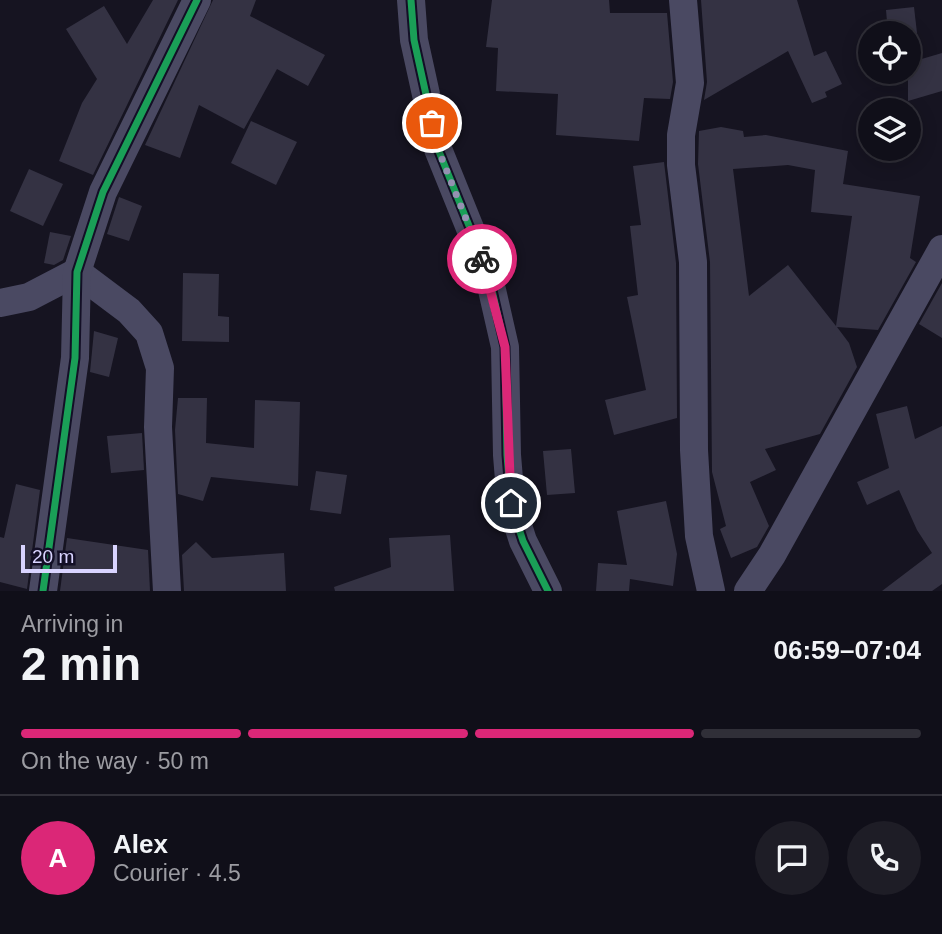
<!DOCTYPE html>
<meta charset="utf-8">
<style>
body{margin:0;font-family:Arial,sans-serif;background:#1e1d26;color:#f1f3f6;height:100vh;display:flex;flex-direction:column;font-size:26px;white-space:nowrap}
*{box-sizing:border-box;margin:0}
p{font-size:23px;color:#9c9ca2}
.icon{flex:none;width:38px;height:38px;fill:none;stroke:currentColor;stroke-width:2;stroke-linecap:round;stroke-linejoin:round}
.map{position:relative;height:591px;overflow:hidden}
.panel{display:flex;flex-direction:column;background:#100f19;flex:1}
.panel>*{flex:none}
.tools{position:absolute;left:858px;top:21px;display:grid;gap:14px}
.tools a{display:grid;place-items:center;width:63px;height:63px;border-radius:50%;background:#100f19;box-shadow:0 4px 18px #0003,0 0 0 2px #302f38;font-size:35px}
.scale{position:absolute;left:21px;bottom:18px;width:96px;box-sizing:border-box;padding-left:7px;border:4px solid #d9d4ff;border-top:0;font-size:19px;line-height:24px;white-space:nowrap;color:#d9d4ff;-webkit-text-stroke:5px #130f26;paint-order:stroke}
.pin{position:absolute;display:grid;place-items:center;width:60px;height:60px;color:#fff;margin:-30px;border:4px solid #fff;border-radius:50%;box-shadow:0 2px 7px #0007}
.courier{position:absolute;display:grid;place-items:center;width:70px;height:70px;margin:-35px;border:5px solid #db2777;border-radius:50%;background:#fff;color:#222;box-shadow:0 2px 9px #0007}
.overview em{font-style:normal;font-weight:600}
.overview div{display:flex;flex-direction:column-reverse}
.overview{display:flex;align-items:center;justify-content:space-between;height:119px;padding:0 21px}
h1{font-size:46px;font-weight:600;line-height:52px}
.bar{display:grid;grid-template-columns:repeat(4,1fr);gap:10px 7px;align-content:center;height:84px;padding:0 21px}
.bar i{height:9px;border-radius:5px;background:#302f38}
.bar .active{background:#db2777}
.bar p{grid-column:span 4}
.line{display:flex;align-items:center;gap:18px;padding:0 21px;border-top:2px solid #302f38}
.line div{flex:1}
.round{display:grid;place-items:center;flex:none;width:74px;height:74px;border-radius:37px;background:#1e1d26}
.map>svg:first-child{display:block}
.building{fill:#343243;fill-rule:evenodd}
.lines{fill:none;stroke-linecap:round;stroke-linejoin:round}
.minor{stroke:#4a4962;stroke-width:28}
.cycleway-casing{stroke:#130f26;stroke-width:11}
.cycleway{stroke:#1a9f57;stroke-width:7}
.done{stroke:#9591b1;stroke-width:7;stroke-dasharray:0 12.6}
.route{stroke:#db2777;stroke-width:9}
</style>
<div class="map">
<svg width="942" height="591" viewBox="0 0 942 591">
<rect width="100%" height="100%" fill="#161421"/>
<g class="building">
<path d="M 153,0 L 178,0 L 93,175 L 59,161 L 82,103 L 97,79 L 66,29 L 104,6 L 127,44 Z"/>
<path d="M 213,0 L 256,0 L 250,16 L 325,55 L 308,86 L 277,69 L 244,129 L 199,105 L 180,158 L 145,145 Z"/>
<path d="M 492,0 L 609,0 L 610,13 L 667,13 L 673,82 L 670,99 L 644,98 L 639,141 L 556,135 L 558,94 L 496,91 L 498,48 L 486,47 Z"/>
<path d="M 701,0 L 797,0 L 814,56 L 826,51 L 842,84 L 825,92 L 827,97 L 812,103 L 788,51 L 704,100 L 707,82 Z"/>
<path d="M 914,7 L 917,33 L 888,33 L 886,10 Z"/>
<path d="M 942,53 L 942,91 L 908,101 L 908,63 Z"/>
<path d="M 251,121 L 297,142 L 276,185 L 231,163 Z"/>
<path d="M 721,127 L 743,131 L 744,137 L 766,135 L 848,151 L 843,184 L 920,196 L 910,258 L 916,262 L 878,330 L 837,327 L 849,343 L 857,367 L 820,434 L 765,449 L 776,470 L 750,482 L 769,526 L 757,547 L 731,558 L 720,529 L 726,526 L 712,472 L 710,262 L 698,164 L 699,131 ZM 788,165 L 815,170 L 811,212 L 852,216 L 836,326 L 788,265 L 749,296 L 733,169 Z"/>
<path d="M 664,162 L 676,263 L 677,418 L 614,435 L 605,400 L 646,390 L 627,297 L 638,295 L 630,226 L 641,225 L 633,166 Z"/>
<path d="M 29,169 L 63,184 L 43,226 L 10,211 Z"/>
<path d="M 119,197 L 142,206 L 129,241 L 107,234 Z"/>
<path d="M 50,232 L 71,236 L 63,260 L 54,265 L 44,263 Z"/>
<path d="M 183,273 L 219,274 L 218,316 L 229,317 L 229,342 L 182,341 Z"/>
<path d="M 942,283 L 942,338 L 919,324 Z"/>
<path d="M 94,331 L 118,338 L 109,377 L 90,372 Z"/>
<path d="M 178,398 L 207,398 L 206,443 L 254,448 L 255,400 L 300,402 L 298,486 L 211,477 L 203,501 L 178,494 L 175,430 Z"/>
<path d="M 907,406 L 915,439 L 942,426 L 942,584 L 932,591 L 882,591 L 932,553 L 917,530 L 899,490 L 867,505 L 857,482 L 889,468 L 876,414 Z"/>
<path d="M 142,433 L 144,470 L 111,473 L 107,436 Z"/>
<path d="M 571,449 L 575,493 L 547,495 L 543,451 Z"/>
<path d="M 316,471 L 347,475 L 341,514 L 310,510 Z"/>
<path d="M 16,484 L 40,490 L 27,589 L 0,582 L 0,537 L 4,538 Z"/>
<path d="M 666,501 L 677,554 L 673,586 L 630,579 L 629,591 L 596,591 L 598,563 L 627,565 L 617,511 Z"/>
<path d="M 450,535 L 454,591 L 335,591 L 334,587 L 391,567 L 389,538 Z"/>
<path d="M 67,538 L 148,550 L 150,591 L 60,591 Z"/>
<path d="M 196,542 L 212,558 L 284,553 L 286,591 L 184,591 L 182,555 Z"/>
</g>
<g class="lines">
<g class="minor">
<path d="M 411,0 L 414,40 L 438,149 L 478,248 L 492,290 L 505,347 L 507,455 L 511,504 L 523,541 L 548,591"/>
<path d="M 683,0 L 690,83 L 681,135 L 681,165 L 693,262 L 694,450 L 699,536 L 711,591"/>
<path d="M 0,303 L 29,297 L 77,272 L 129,311 L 149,333 L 160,368 L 158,427 L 167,591"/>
<path d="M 43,591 L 75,358 L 77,272 L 103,192 L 197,0"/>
<path d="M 748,591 L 772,555 L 942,249"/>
</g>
<defs>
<g id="cycleway">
<path d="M 411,0 L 414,40 L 438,149 L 478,248 L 492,290 L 505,347 L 507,455 L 511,504 L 523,541 L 548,591"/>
<path d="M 43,591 L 75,358 L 77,272 L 103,192 L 197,0"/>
</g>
</defs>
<use href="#cycleway" class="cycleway-casing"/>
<use href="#cycleway" class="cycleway"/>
</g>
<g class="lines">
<path class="done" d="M 432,123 L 438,149 L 482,259"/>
<path class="route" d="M 482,259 L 505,347 L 511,503"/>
</g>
</svg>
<div class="tools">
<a><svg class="icon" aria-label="locate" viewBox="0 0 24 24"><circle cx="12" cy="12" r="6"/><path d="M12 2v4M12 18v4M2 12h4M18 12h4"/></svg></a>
<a><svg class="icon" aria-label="layers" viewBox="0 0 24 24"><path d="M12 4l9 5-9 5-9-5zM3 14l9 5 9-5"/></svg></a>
</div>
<div class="scale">20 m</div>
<div class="pin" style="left:432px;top:123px;background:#ea580c"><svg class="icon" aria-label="bag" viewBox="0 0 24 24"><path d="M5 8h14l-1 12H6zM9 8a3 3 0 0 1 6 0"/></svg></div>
<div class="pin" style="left:511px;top:503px;background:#1f2937"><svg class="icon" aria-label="home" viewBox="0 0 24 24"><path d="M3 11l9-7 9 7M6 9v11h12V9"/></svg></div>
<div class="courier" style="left:482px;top:259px"><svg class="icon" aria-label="bike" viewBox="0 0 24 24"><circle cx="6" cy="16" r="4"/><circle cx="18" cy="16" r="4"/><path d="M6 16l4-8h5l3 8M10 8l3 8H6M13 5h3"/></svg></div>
</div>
<section class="panel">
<div class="overview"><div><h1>2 min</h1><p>Arriving in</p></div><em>06:59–07:04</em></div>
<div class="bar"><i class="active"></i><i class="active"></i><i class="active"></i><i></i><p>On the way · 50 m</p></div>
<div class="line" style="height:126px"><b class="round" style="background:#db2777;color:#fff">A</b><div><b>Alex</b><p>Courier · 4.5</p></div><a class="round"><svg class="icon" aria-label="chat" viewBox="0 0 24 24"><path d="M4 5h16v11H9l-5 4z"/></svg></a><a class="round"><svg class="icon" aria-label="phone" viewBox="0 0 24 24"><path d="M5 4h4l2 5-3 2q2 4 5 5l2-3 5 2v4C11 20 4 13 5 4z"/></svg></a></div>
</section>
